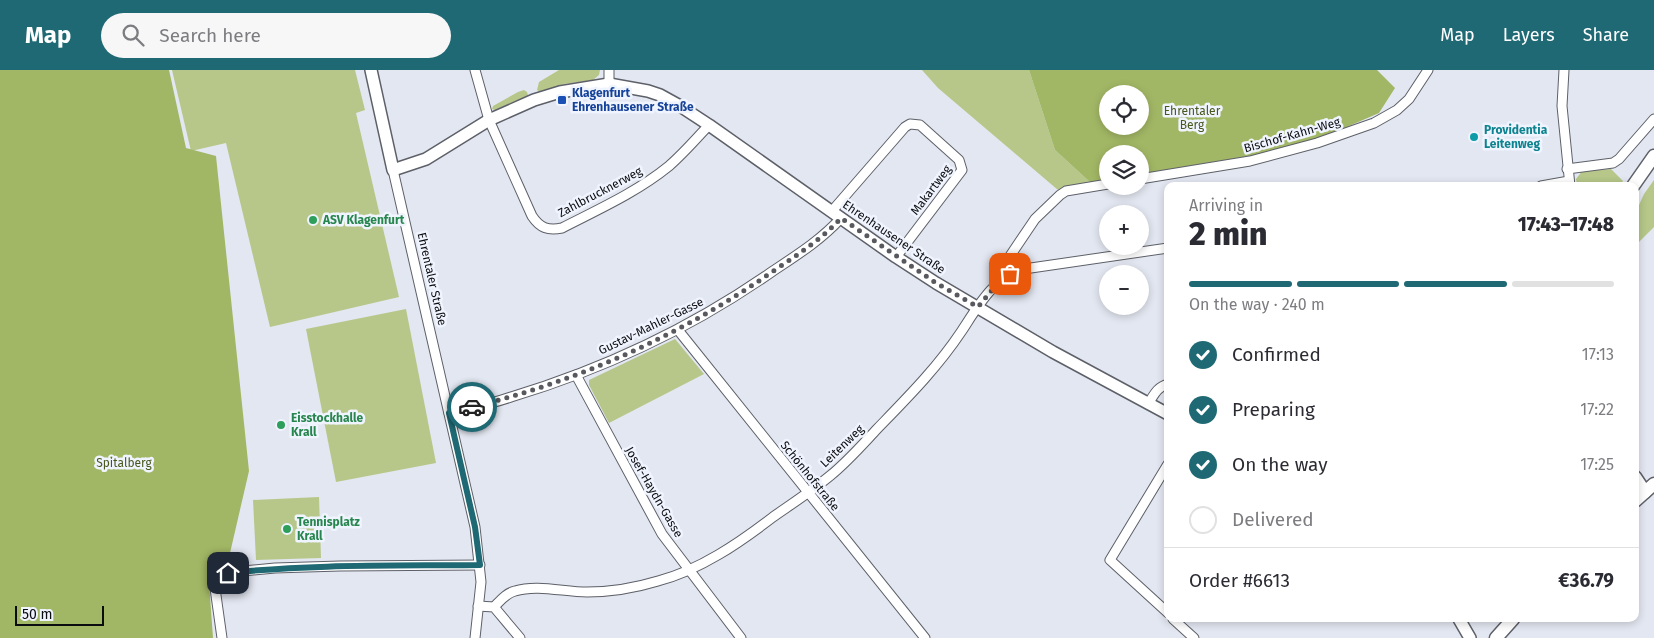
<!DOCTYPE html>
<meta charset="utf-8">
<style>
body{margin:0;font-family:"Fira Sans",sans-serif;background:#f7f7f7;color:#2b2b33;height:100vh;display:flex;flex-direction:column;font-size:19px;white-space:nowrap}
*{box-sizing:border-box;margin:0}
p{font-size:16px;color:#7c7c81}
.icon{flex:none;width:28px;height:28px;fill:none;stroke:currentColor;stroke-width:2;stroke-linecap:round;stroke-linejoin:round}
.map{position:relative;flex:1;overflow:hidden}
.side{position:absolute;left:1164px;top:112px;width:475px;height:440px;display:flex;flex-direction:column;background:#fff;border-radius:10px;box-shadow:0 2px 8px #0003}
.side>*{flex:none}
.controls{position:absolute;left:1099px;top:15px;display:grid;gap:10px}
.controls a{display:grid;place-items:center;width:50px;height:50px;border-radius:50%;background:#fff;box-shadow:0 2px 8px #0003;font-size:25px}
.scale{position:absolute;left:15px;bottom:12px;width:89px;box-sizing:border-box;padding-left:5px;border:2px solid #0b0c0f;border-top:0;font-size:14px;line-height:18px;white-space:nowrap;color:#0b0c0f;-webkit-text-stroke:4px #f0f4fe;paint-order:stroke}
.pin{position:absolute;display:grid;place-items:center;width:42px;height:42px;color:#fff;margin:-21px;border-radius:10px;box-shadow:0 2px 8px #0006}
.courier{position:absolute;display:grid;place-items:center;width:50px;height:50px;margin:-25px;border:4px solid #1f6974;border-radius:50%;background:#fff;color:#222;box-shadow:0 1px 6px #0007}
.headline em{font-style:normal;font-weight:800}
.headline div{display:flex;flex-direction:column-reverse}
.headline{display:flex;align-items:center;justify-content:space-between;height:85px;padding:0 25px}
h1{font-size:32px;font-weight:800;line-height:38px}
.bar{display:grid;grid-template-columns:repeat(4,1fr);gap:8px 5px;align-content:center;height:60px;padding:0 25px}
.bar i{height:6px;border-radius:4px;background:#e1e1e2}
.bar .active{background:#1f6974}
.bar p{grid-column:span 4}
.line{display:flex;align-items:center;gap:12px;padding:0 25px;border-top:1px solid #e1e1e2}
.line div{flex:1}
ol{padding:0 25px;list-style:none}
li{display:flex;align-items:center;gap:15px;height:55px}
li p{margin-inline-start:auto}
li .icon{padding:5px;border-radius:50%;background:#1f6974;color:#fff;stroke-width:4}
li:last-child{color:#7c7c81}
li i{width:28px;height:28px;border:2px solid #e1e1e2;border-radius:50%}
header{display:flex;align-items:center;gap:30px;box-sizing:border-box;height:70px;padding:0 25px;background:#1f6974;color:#fff}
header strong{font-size:24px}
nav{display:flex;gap:28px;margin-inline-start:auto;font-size:18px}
.search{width:350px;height:45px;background:#f7f7f7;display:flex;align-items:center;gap:12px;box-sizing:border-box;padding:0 18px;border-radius:28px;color:#7c7c81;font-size:19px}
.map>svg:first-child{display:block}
.green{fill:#b6c789}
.forest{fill:#a2b765;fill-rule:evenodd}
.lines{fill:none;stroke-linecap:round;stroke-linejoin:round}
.minor-casing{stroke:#5d6068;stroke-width:11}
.tertiary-casing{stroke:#5d6068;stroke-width:14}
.secondary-casing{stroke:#5d6068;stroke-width:15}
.minor{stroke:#fff;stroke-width:9}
.tertiary{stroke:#fff;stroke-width:11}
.secondary{stroke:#fff;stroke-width:12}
.done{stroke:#57595e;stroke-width:5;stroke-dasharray:0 9}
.route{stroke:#1f6974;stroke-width:6}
.transit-dot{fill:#1a4fb4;stroke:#f0f4fe;stroke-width:2}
.culture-dot{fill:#0f9aa8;stroke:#f0f4fe;stroke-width:2}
.leisure-dot{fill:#2e9e5b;stroke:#f0f4fe;stroke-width:2}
.labels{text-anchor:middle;stroke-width:5;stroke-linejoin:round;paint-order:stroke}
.transit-label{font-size:12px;font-weight:bold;fill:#164399;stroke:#f0f4fe;text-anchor:start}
.park-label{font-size:12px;fill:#4a571d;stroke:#f0f4fe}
.culture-label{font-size:12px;font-weight:bold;fill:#0d838f;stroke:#f0f4fe;text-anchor:start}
.street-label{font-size:12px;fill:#0b0c0f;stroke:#f0f4fe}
.leisure-label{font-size:12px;font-weight:bold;fill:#27864d;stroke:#f0f4fe;text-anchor:start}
</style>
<header>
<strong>Map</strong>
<div class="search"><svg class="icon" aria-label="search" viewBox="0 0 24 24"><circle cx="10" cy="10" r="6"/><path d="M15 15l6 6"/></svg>Search here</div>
<nav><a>Map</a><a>Layers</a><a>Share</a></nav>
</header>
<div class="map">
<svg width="1654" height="568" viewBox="0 0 1654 568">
<rect width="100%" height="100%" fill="#e3e7f1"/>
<g class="green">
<path d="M 172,0 L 355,0 L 365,40 L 356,43 L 399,227 L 270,257 L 226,73 L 191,81 Z"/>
<path d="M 559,0 L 600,0 L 599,5 L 593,10 L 564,14 L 540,22 L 537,20 L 539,12 Z"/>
<path d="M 922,0 L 1029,0 L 1055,80 L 1091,113 L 1058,120 L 938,18 Z"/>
<path d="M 524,20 L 527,22 L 528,25 L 525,27 L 495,40 L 492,39 L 493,36 L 518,22 Z"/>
<path d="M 1611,99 L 1623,111 L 1620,116 L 1577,116 L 1576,109 L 1582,101 Z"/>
<path d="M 1654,110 L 1654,157 L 1635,176 L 1635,144 L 1644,124 Z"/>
<path d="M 406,239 L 436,393 L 336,412 L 306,259 Z"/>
<path d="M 675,269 L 704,304 L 609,353 L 589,315 L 589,310 Z"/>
<path d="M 319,427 L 321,488 L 256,490 L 253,430 Z"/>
</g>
<g class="forest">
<path d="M 0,0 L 169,0 L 186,78 L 216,86 L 249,401 L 227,496 L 208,498 L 213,568 L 0,568 Z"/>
<path d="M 1029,0 L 1377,0 L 1395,18 L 1379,43 L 1319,69 L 1274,82 L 1140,104 L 1140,84 L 1108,84 L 1107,110 L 1091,113 L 1055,80 ZM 1108,24 L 1140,24 L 1140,56 L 1108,56 Z"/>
</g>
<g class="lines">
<defs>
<g id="minor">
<path d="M 475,0 L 489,50 L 532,146 C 540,158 548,161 562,158 C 599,139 637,122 669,96 C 683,84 696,69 709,55"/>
<path d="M 609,0 L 609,14"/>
<path d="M 1564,0 L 1562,36 L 1570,116"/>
<path d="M 1567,99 L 1613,93 L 1619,89 L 1654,49"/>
<path d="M 393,100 L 475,457 L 481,512 L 475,568"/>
<path d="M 1140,109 L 1250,91 L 1317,73 L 1374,53 L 1397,40 L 1409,29 L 1428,0"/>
<path d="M 1541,116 L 1569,111"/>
<path d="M 832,141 L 905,57 L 910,54 L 920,55 L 959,90 L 962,100 L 896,187"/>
<path d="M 1010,204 L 1010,186 L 1035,149 L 1060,125 L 1066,121 L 1108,114"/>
<path d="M 678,260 L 925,568"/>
<path d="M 576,305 L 662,464 L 741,568"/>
<path d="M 1148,334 C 1154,325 1157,317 1168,314"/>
<path d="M 449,343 C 470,338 491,334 511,327 C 604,299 693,257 773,201 C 797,185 821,170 841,148"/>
<path d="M 1168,394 L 1110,490 L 1168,543"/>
<path d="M 478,536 L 494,537 L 520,568"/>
<path d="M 494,537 C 500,531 506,523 515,521 C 537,514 564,522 587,522 C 610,522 635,518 658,511 C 700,500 739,473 773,447 C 793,433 813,420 831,405 C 848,391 862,375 877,359 C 907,328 937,298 961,262 C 977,238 994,206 1024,199 L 1168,178"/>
<path d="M 1173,549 L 1194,568"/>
<path d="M 222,568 L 213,504 L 275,498 L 340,496 L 480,495"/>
</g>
<g id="tertiary">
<path d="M 371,0 L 393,100 L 426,89 L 489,50 L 534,30 L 560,22 L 609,14 L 648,21 L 660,25 L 680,36 L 709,55 L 896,187 L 936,213 L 1053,282 L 1168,344"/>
<path d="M 1459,549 L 1470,568"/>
</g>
<g id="secondary">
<path d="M 1633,116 L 1654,86"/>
<path d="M 1635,407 L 1645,422"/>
<path d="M 1635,431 L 1654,414"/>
<path d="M 1496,568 L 1513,549"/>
</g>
</defs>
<use href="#minor" class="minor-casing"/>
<use href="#tertiary" class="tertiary-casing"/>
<use href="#secondary" class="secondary-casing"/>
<use href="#minor" class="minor"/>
<use href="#tertiary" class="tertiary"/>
<use href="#secondary" class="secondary"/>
</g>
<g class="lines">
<path class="done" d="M 472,337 C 579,311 681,265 772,202 C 797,185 821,170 841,148 L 936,213 L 978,237 L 997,214 L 1010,204"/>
<path class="route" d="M 228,503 C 312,494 396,496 480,495 L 475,457 L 449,343 L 472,337"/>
</g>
<rect class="transit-dot" x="557" y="25" width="10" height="10" rx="2.5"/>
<circle class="culture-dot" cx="1474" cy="67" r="5"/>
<g class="leisure-dot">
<circle cx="313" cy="150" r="5"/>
<circle cx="281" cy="355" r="5"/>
<circle cx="287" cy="459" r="5"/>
</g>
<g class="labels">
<g class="transit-label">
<text x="572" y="27">Klagenfurt<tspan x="572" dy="14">Ehrenhausener Straße</tspan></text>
</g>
<g class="park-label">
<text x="1192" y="45">Ehrentaler<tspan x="1192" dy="14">Berg</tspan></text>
<text x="124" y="397">Spitalberg</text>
</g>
<g class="culture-label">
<text x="1484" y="64">Providentia<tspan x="1484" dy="14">Leitenweg</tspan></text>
</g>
<g class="street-label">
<text transform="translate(1292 65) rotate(-16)" y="4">Bischof-Kahn-Weg</text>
<text transform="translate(931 120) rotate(-53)" y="4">Makartweg</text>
<text transform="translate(600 122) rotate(-28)" y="4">Zahlbrucknerweg</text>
<text transform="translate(894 167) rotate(34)" y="4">Ehrenhausener Straße</text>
<text transform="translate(432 209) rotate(77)" y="4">Ehrentaler Straße</text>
<text transform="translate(651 256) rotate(-26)" y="4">Gustav-Mahler-Gasse</text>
<text transform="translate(842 376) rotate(-44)" y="4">Leitenweg</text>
<text transform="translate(810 406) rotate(51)" y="4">Schönhofstraße</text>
<text transform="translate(654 422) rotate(60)" y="4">Josef-Haydn-Gasse</text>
</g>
<g class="leisure-label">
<text x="323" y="154">ASV Klagenfurt</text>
<text x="291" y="352">Eisstockhalle<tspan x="291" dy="14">Krall</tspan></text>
<text x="297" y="456">Tennisplatz<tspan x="297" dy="14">Krall</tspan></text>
</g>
</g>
</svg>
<div class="controls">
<a><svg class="icon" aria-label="locate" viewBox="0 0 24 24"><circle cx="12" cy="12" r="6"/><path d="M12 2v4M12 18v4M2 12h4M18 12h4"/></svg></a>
<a><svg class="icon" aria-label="layers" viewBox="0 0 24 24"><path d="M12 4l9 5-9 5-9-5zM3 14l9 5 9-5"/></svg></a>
<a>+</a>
<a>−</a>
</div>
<div class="scale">50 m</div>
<div class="pin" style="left:1010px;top:204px;background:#ea580c"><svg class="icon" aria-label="bag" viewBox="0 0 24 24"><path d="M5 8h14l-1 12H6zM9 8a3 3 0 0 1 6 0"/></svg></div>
<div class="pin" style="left:228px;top:503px;background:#1f2937"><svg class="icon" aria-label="home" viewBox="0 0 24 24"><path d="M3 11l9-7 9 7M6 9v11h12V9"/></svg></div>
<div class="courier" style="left:472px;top:337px"><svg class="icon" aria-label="car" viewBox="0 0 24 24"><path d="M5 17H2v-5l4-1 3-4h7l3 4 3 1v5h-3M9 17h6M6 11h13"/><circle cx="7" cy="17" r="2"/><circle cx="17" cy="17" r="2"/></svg></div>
<section class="side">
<div class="headline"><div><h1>2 min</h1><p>Arriving in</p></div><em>17:43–17:48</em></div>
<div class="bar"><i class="active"></i><i class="active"></i><i class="active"></i><i></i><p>On the way · 240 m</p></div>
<ol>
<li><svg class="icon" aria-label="check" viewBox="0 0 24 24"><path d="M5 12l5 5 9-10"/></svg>Confirmed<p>17:13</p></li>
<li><svg class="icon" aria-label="check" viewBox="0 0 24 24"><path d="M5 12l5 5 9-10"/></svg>Preparing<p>17:22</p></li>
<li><svg class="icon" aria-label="check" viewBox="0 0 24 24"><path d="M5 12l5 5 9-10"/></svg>On the way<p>17:25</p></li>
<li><i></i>Delivered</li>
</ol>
<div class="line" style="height:65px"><div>Order #6613</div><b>€36.79</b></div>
</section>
</div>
